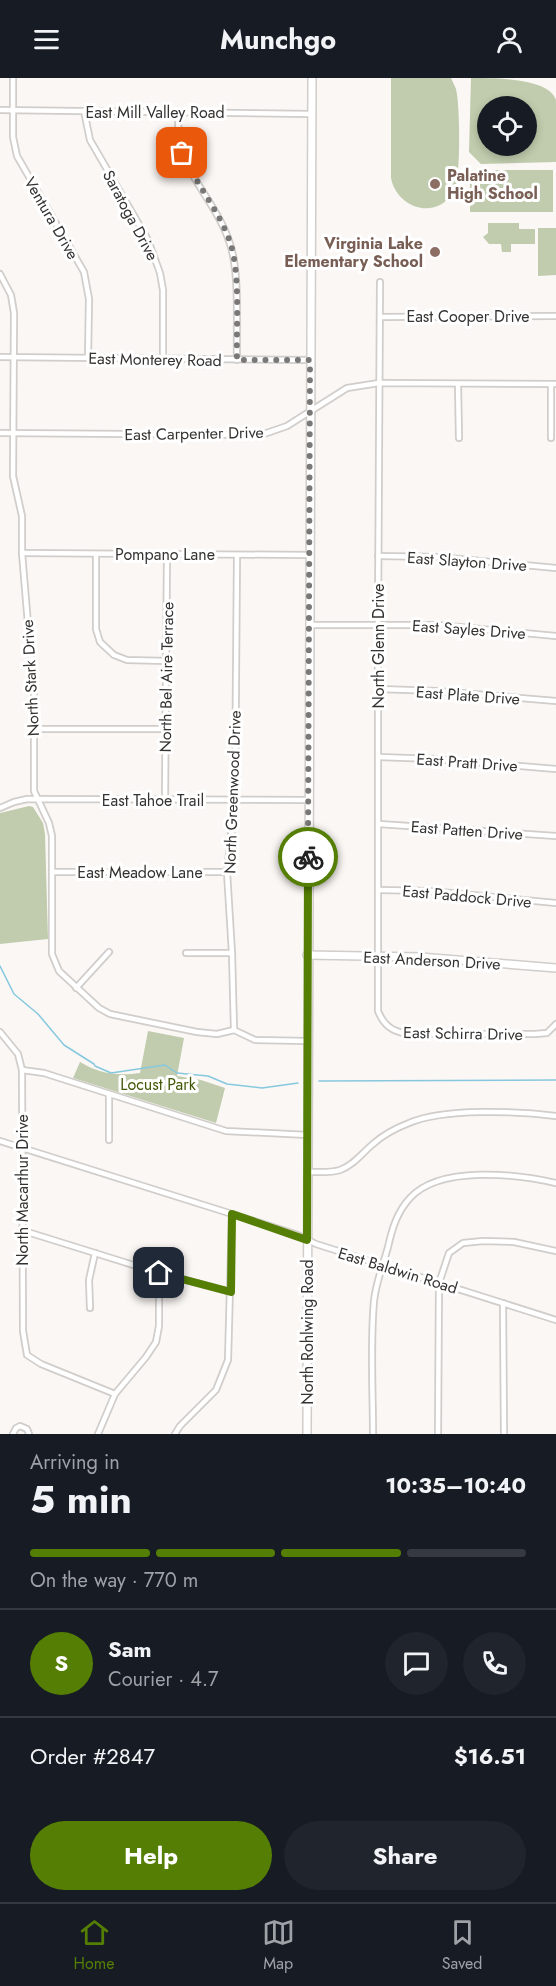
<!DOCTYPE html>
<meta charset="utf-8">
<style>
body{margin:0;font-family:Jost,sans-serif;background:#20242c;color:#f1f3f6;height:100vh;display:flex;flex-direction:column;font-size:22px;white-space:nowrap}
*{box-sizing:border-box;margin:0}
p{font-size:20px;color:#9ea1a6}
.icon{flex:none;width:33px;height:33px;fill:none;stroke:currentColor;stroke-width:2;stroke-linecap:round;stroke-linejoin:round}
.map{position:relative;height:1356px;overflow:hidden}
.panel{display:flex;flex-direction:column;background:#171b24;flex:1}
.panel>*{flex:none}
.tools{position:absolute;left:477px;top:18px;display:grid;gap:12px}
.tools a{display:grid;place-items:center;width:60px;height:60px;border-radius:50%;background:#171b24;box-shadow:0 3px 9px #0003;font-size:30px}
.pin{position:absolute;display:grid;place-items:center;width:51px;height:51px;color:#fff;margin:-26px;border-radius:12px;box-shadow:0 3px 9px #0006}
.courier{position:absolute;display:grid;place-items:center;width:60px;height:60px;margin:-30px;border:4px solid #547f04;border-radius:50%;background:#fff;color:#222;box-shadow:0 2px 8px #0007}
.overview em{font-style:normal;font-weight:700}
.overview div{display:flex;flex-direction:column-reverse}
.overview{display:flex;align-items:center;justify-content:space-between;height:102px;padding:0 30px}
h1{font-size:39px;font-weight:700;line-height:45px}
.bar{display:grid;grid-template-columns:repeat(4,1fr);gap:9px 6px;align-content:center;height:72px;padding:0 30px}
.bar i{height:8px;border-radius:4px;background:#363941}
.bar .active{background:#547f04}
.bar p{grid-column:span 4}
.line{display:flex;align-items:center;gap:15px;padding:0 30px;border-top:2px solid #363941}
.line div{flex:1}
.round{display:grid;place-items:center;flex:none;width:63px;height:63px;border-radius:32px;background:#20242c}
.primary-button{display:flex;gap:12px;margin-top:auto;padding:12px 30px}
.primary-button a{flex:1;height:69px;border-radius:36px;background:#547f04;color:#fff;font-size:24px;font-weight:700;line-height:69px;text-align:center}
.primary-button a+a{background:#20242c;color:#f1f3f6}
header{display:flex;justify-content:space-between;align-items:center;height:78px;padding:0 30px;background:#171b24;font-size:27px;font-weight:700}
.tabs{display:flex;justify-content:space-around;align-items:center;height:84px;border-top:2px solid #363941;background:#171b24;font-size:16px;color:#9ea1a6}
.tabs a{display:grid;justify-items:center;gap:3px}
.tabs .active{color:#547f04}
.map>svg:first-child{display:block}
.green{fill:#c0ccad;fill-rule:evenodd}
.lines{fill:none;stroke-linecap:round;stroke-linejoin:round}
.stream{stroke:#86c8de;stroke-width:1.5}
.street-casing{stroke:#d0cdca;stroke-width:8}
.secondary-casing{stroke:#d0cdca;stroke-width:10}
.street{stroke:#fff;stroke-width:4.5}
.secondary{stroke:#fff;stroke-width:7}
.done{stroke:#7a7876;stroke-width:6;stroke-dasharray:0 10.8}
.route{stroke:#547f04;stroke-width:8}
.education-dot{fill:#8d6e63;stroke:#fff;stroke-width:2}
.labels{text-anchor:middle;stroke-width:6;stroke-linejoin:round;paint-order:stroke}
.street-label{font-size:16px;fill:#353332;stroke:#fff}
.education-label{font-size:16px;font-weight:bold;fill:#785e54;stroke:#fff;text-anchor:start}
.park-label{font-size:16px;fill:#435807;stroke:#fff}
</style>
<header><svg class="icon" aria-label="menu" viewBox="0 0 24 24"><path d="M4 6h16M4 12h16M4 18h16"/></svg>Munchgo<svg class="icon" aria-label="person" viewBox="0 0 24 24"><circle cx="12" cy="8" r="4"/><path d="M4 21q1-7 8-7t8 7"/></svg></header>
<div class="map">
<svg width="556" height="1356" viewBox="0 0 556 1356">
<rect width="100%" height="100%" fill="#fbf7f5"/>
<g class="green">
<path d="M 391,0 L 451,0 L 456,11 C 460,27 461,100 454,113 C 437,143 397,131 391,100 Z"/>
<path d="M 471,0 C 495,0 549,0 556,22 C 556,37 556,67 556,84 L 481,86 L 469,74 ZM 488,28 L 526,28 L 526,68 L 488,68 Z"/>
<rect x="470" y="92" width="83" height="42"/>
<path d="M 488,145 L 519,145 L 519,151 L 535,151 L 535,166 L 511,166 L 511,174 L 502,174 L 501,166 L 489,166 L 483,159 L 488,155 Z"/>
<path d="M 538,150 L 556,150 L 556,197 L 538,198 Z"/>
<path d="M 29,728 L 33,729 L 43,745 L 45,756 L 48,861 L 0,866 L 0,735 Z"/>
<path d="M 148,953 L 184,960 L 177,998 L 201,1002 L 225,1010 L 216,1045 L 73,1000 L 80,984 C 100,996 118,998 140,995 Z"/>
</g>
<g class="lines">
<g class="stream">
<path d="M 0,888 L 14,916 L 38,936 L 64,967 L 94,986 L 95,988 L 111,995 L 165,987 L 177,995 L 208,998 L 227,1006 L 262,1010 L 298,1005"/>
<path d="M 319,1003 L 556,1002"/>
</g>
<defs>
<g id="street">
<path d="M 13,0 L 13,59 L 17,78 L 84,194 L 89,221 L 88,280"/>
<path d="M 0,32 L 311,36"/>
<path d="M 84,33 L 90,62 L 148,162 L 160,195 L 163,212 L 163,281"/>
<path d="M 178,34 C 178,46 178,59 181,71 C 192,105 220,132 230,166 C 240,196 236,248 237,282"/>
<path d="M 0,196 L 11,217 L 14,235 L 13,398 L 22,438 L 22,475 L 34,617 L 34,713 L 49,745 L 52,758 L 52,876 L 59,893 L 99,930 L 110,936 L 197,954 L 217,956 L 234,952 L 255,962 L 307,963"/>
<path d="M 380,204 L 378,546 L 378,933 C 384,948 392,953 407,956 L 535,956 L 547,955 L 556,946"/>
<path d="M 380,239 L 556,238"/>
<path d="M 0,279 L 310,282"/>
<path d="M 458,306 L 459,360"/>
<path d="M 551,306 L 551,360"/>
<path d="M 0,355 L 261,357 L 287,348 L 347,310 L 379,305 L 556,306"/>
<path d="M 22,475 L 309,477"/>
<path d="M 96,476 L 96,551 L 100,564 L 114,577 L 127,582 L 167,583"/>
<path d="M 378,478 L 439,479 L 556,490"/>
<path d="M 309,547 L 438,547 L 556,558"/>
<path d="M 379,611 L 438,613 L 556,623"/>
<path d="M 34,651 L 166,651"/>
<path d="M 379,679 L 435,681 L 556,691"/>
<path d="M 165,722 L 167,476"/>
<path d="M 0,730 L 14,724 L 27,721 L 308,722"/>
<path d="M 379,746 L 556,758"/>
<path d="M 52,794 L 227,794"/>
<path d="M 379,812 L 430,813 L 556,825"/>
<path d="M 186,875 L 232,875"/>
<path d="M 76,910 L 109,874"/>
<path d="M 234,952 L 232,875 L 227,794 L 235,722 L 237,477"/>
<path d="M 0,954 L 18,976 L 22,992 L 23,1253 L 27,1277 L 41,1286 L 115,1316"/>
<path d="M 22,992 L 44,995 L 226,1053 L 308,1057"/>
<path d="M 109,1062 L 109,1017"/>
<path d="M 0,1063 L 232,1136 L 298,1157 L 316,1166 L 556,1242"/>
<path d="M 308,1094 C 318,1094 331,1095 340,1092 C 354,1087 362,1075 373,1066 C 383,1057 396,1050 409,1045 C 444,1030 517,1033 556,1038"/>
<path d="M 21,1152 L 159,1195 L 231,1214"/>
<path d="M 503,1225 L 504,1356"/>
<path d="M 90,1230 L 89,1202 L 95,1175"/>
<path d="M 13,1356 L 16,1350 L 20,1348 L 27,1351 L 29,1356"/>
<path d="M 98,1356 L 115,1316 L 146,1279 L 156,1264 L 159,1248 L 159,1195"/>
<path d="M 175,1356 L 180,1348 L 216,1312 L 228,1282 L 232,1136"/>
<path d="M 373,1356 C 373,1312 370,1267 374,1223 C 376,1204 383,1187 388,1169 C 392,1151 397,1134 410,1120 C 440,1087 517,1096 556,1105"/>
<path d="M 438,1356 L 439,1205 L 449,1175 L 463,1165 L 483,1163 L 514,1164 L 556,1173"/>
</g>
<g id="secondary">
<path d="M 307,877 L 420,879 L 556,890"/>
<path d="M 307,1356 L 312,0"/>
</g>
</defs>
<use href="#street" class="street-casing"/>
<use href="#secondary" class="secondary-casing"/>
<use href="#street" class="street"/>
<use href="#secondary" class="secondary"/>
</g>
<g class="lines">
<path class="done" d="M 182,75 C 195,104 217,130 229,161 C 241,193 236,246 237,282 L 310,282 L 308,779"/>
<path class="route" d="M 159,1195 L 231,1214 L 232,1136 L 307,1162 L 308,779"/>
</g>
<g class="education-dot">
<circle cx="435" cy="106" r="6"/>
<circle cx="435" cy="174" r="6"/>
</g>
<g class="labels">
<g class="street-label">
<text x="155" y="40">East Mill Valley Road</text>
<text transform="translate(131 137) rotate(62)" y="6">Saratoga Drive</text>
<text transform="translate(52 140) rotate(60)" y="6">Ventura Drive</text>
<text x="468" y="244">East Cooper Drive</text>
<text transform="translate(155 281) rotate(1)" y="6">East Monterey Road</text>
<text transform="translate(194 355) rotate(-1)" y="6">East Carpenter Drive</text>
<text x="165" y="482">Pompano Lane</text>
<text transform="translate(467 483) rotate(4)" y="6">East Slayton Drive</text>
<text transform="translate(469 551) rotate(4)" y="6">East Sayles Drive</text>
<text transform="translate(378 568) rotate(-90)" y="6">North Glenn Drive</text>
<text transform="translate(166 599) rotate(-89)" y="6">North Bel Aire Terrace</text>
<text transform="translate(30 600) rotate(-93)" y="6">North Stark Drive</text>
<text transform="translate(468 617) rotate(4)" y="6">East Plate Drive</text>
<text transform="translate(467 684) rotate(4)" y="6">East Pratt Drive</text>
<text transform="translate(232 714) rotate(-88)" y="6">North Greenwood Drive</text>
<text x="153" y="728">East Tahoe Trail</text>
<text transform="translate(467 752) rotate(4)" y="6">East Patten Drive</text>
<text x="140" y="800">East Meadow Lane</text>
<text transform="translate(467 818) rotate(5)" y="6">East Paddock Drive</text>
<text transform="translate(432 882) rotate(3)" y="6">East Anderson Drive</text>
<text transform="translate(463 955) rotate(1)" y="6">East Schirra Drive</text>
<text transform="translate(22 1112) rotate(-90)" y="6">North Macarthur Drive</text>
<text transform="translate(398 1192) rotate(17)" y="6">East Baldwin Road</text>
<text transform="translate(307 1254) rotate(-90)" y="6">North Rohlwing Road</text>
</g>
<g class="education-label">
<text x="447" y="103">Palatine<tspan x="447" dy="18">High School</tspan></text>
<text x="423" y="171" text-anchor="end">Virginia Lake<tspan x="423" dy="18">Elementary School</tspan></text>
</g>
<g class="park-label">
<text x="158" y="1012">Locust Park</text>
</g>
</g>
</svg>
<div class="tools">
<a><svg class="icon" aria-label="locate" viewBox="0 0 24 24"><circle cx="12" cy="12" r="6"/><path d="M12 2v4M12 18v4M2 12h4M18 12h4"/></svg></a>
</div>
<div class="pin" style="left:182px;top:75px;background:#ea580c"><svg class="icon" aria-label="bag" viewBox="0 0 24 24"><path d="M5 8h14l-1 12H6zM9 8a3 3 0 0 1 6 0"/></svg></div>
<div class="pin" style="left:159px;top:1195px;background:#1f2937"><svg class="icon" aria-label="home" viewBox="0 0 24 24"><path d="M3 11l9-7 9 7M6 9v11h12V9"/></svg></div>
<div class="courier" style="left:308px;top:779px"><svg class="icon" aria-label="bike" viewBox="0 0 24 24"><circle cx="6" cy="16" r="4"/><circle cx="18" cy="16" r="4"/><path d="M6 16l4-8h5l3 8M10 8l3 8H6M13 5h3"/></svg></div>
</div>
<section class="panel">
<div class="overview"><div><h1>5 min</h1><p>Arriving in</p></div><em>10:35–10:40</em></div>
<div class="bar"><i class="active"></i><i class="active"></i><i class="active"></i><i></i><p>On the way · 770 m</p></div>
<div class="line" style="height:108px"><b class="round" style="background:#547f04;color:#fff">S</b><div><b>Sam</b><p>Courier · 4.7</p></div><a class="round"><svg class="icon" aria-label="chat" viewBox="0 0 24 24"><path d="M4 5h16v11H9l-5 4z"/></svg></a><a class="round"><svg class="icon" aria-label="phone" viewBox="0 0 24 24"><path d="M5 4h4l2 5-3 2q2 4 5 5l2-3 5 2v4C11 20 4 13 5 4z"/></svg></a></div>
<div class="line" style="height:78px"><div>Order #2847</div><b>$16.51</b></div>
<div class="primary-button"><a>Help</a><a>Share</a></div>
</section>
<nav class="tabs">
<a class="active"><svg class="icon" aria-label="home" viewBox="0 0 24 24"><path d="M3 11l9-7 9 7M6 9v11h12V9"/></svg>Home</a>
<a><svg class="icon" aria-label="map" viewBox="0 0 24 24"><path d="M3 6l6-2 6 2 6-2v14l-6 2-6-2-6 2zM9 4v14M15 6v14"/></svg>Map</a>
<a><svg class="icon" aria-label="saved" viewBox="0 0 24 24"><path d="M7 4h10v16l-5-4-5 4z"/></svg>Saved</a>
</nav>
